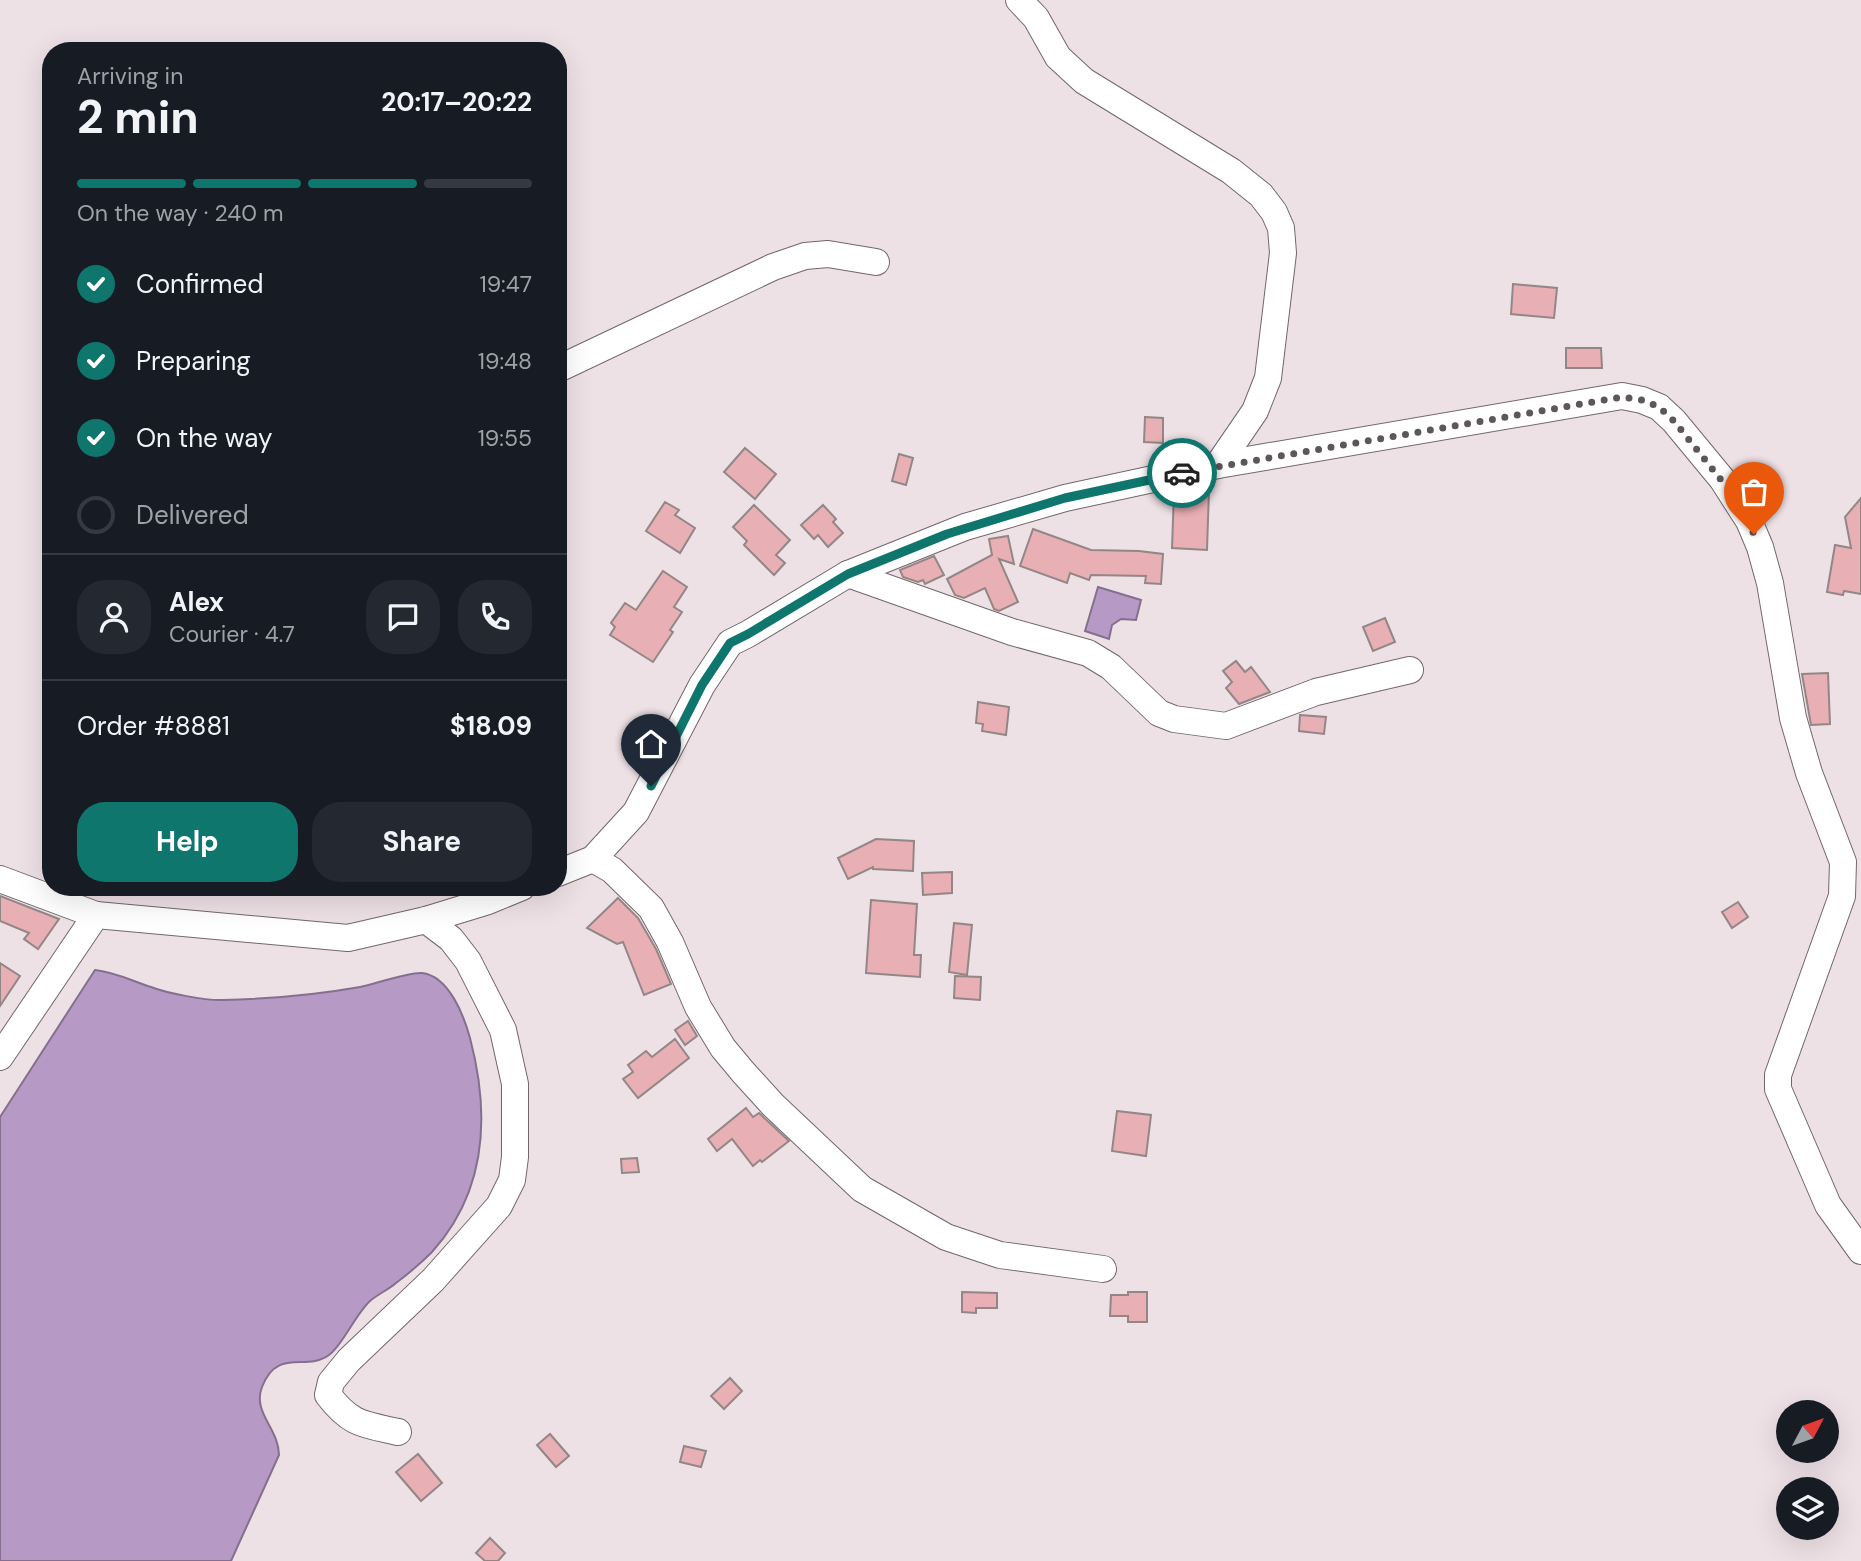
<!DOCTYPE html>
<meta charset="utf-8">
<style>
body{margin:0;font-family:"DM Sans",sans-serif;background:#242831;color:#f1f3f6;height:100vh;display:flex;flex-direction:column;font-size:26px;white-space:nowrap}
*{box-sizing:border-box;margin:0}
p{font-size:23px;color:#9ea1a6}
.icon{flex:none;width:38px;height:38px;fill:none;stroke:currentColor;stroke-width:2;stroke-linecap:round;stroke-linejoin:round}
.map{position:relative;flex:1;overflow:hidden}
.drawer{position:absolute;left:42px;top:42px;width:525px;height:854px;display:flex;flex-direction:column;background:#171b24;border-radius:28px;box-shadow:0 7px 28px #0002}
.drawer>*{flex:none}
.needle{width:46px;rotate:49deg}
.fabs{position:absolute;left:1776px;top:1400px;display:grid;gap:14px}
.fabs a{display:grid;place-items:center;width:63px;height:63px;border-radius:50%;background:#171b24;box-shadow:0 7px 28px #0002;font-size:35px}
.pin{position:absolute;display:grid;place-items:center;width:60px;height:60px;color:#fff;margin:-72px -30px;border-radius:50% 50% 50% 0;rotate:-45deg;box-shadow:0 0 7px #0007}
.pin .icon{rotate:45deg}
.courier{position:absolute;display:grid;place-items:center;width:70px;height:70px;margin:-35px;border:5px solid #0f766e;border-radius:50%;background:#fff;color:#222;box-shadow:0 2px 9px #0007}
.head em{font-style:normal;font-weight:700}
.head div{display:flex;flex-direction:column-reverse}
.head{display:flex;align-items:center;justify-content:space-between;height:119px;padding:0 35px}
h1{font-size:46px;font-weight:700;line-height:52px}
.bar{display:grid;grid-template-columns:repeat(4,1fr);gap:10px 7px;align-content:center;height:84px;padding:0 35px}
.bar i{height:9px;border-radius:5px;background:#363941}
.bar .current{background:#0f766e}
.bar p{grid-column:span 4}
.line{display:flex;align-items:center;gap:18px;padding:0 35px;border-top:2px solid #363941}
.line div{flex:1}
.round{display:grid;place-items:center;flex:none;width:74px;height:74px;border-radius:28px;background:#242831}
ol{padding:0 35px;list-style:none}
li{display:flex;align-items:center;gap:21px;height:77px}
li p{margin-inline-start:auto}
li .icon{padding:7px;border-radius:50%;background:#0f766e;color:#fff;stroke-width:4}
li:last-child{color:#9ea1a6}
li i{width:38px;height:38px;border:4px solid #363941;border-radius:50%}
.action{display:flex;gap:14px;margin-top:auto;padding:14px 35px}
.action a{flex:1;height:80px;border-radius:28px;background:#0f766e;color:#fff;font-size:28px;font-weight:700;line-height:80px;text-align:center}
.action a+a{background:#242831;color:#f1f3f6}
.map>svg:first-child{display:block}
.water{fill:#b69ac5;stroke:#84708e;stroke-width:2}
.building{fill:#e8afb5;stroke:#938687;stroke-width:2}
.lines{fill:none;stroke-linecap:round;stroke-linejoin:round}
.minor-casing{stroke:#72676c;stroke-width:28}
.minor{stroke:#fff;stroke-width:26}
.done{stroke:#5e575a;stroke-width:7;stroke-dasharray:0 12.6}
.route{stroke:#0f766e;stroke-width:9}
</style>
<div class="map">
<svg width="1861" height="1561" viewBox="0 0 1861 1561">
<rect width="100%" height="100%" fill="#eee1e6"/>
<g class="water">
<path d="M 1098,587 L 1141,600 L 1136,620 L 1121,619 L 1112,625 L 1109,639 L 1085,631 Z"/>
<path d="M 95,970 C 115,972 132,981 151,987 C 166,993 207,1001 223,1000 C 269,999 315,995 360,987 C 375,984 408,972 422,973 C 449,976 464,1016 470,1038 C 490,1114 487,1191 432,1252 C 421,1263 408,1274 396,1283 C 388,1290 378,1294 370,1301 C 355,1315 342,1346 329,1355 C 306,1372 277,1347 262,1387 C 252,1412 279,1429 279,1455 L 231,1561 L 0,1561 L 0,1117 Z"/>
</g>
<g class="building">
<path d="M 1513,284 L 1557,288 L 1554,318 L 1511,314 Z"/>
<path d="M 1566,348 L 1601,348 L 1602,368 L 1566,368 Z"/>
<path d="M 1145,417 L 1163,418 L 1163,443 L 1144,442 Z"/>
<path d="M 745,448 L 776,474 L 755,499 L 724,472 Z"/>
<path d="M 899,454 L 913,458 L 906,485 L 892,481 Z"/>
<path d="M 1181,489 L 1209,490 L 1207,550 L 1172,548 L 1174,491 Z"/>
<path d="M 1861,498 L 1861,594 L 1844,591 L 1843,595 L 1827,592 L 1835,545 L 1851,548 L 1845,517 Z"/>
<path d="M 665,502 L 679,510 L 675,515 L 695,528 L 680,553 L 646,531 Z"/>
<path d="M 754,505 L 790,540 L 776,555 L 785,563 L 774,575 L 744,545 L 747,541 L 733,527 Z"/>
<path d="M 823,505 L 836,519 L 833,522 L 843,533 L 828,547 L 818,535 L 814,539 L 801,525 Z"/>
<path d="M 1033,529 L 1091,550 L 1139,551 L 1163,554 L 1161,584 L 1145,583 L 1146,576 L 1091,575 L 1089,580 L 1070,573 L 1067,583 L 1020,566 Z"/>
<path d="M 1008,536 L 1014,564 L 999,559 L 1018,602 L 999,611 L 994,609 L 985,588 L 964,598 L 955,595 L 947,579 L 992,555 L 989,539 Z"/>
<path d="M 934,556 L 944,575 L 925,584 L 923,580 L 918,582 L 903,577 L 900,570 Z"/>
<path d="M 663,571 L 687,587 L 674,607 L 682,612 L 670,630 L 673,632 L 653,662 L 610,635 L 615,627 L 611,623 L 625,603 L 636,610 Z"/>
<path d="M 1385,618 L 1395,642 L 1373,651 L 1363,627 Z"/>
<path d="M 1236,661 L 1245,672 L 1251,667 L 1270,692 L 1239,704 L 1226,688 L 1232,682 L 1223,671 Z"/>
<path d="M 1828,673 L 1830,724 L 1811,725 L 1802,674 Z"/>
<path d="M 978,702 L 1009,707 L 1006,735 L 982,731 L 983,724 L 976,723 Z"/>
<path d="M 1300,715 L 1326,717 L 1324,734 L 1299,731 Z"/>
<path d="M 876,839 L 914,841 L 913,871 L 873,869 L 873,867 L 848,879 L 838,858 Z"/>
<path d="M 952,872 L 952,893 L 923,895 L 922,873 Z"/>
<path d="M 0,896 L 59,919 L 38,949 L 24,939 L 29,933 L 0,921 Z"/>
<path d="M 618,898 L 638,918 L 656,949 L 671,984 L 644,995 L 623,942 L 617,944 L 587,928 Z"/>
<path d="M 871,900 L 917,904 L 914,955 L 921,955 L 920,977 L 866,973 Z"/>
<path d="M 1738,902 L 1748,917 L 1732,928 L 1722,912 Z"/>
<path d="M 954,923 L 972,925 L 967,975 L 949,972 Z"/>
<path d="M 0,963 L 20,976 L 0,1006 Z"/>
<path d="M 955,976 L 981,977 L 980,1000 L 954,998 Z"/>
<path d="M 688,1021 L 697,1036 L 685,1045 L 675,1030 Z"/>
<path d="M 675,1039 L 689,1058 L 638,1098 L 623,1079 L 633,1072 L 628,1065 L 646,1051 L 652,1057 Z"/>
<path d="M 746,1108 L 753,1117 L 759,1113 L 789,1141 L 762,1162 L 760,1160 L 753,1166 L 732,1139 L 717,1151 L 708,1139 Z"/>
<path d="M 1117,1111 L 1151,1115 L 1146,1156 L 1112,1151 Z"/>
<path d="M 637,1158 L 639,1172 L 622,1173 L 621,1159 Z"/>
<path d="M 962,1292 L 997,1293 L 997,1308 L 976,1308 L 976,1313 L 962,1312 Z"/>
<path d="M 1128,1292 L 1147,1292 L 1147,1322 L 1128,1322 L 1128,1316 L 1110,1316 L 1111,1295 L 1128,1295 Z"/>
<path d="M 730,1378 L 742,1391 L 724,1409 L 711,1396 Z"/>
<path d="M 550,1434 L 569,1456 L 556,1467 L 537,1445 Z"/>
<path d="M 684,1446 L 706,1451 L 701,1467 L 680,1462 Z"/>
<path d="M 418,1454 L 442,1483 L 421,1501 L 396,1472 Z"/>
<path d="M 490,1538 L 505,1553 L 498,1561 L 485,1561 L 476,1553 Z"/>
</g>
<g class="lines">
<defs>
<g id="minor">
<path d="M 1019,0 L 1036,18 L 1058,57 L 1084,81 L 1231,171 L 1261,195 L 1274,212 L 1281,228 L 1283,253 L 1268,378 L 1255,411 L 1218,465"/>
<path d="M 558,369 L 773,267 L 805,256 L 828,254 L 876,262"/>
<path d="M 848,574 L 1012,632 L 1088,653 L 1111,667 L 1159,713 L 1174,719 L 1226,726 L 1316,692 L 1410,670"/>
<path d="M 593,859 L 612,870 L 651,908 L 670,942 L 698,1007 L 723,1048 L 743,1072 L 773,1105 L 862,1189 L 946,1237 L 1000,1255 L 1103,1269"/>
<path d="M 558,873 L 593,859 L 636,812 L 702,685 L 730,643 L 748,634 L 848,574 L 965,527 L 1065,498 L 1218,465 L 1622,396 L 1642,400 L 1659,407 L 1674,421 L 1722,479 L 1749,521 L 1760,547 L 1770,583 L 1793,718 L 1809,773 L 1843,862 L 1842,896 L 1778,1075 L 1778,1089 L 1828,1205 L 1861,1251"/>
<path d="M 0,879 L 96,915"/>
<path d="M 0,1057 L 96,915 L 348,938 L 426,920 L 488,901 L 522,887"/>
<path d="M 398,1432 C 363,1424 351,1425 328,1395 L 331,1382 L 349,1360 L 433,1280 L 499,1206 L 512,1180 L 515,1157 L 515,1084 L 503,1030 L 468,961 L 451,939 L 426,920"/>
</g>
</defs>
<use href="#minor" class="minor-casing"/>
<use href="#minor" class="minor"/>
</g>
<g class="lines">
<path class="done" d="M 1182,473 L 1622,397 L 1642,400 L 1659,407 L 1674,421 L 1734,496 L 1754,534"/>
<path class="route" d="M 651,786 L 702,685 L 730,643 L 748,634 L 848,574 L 947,534 L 1065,498 L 1182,473"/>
</g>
</svg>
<div class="fabs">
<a><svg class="needle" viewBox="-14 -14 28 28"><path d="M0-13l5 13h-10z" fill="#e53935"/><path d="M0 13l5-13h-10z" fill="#9ea1a6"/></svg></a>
<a><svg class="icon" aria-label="layers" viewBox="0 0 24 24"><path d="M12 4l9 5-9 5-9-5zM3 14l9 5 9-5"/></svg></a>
</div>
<div class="pin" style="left:1754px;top:534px;background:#ea580c"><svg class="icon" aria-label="bag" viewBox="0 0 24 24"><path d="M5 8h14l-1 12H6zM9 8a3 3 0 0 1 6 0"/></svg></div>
<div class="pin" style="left:651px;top:786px;background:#1f2937"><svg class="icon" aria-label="home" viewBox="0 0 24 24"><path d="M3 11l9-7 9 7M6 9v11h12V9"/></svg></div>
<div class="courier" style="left:1182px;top:473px"><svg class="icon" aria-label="car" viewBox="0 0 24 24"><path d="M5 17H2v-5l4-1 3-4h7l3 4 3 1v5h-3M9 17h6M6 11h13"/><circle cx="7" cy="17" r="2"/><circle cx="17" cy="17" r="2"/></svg></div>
<section class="drawer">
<div class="head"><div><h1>2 min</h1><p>Arriving in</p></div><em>20:17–20:22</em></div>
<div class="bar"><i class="current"></i><i class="current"></i><i class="current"></i><i></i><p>On the way · 240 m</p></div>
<ol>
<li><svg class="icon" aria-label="check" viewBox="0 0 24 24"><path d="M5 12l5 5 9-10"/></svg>Confirmed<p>19:47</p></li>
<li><svg class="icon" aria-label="check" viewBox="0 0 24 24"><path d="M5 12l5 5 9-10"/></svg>Preparing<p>19:48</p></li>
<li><svg class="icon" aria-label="check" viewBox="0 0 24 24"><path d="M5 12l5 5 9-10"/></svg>On the way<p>19:55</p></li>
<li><i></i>Delivered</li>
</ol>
<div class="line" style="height:126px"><a class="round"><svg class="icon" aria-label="person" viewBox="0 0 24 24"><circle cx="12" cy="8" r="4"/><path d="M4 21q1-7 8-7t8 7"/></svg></a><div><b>Alex</b><p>Courier · 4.7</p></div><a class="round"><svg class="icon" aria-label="chat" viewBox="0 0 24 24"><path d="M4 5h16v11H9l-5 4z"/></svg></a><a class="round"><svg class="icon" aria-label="phone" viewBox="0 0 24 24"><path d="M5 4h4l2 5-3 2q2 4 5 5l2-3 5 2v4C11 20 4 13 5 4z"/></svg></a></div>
<div class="line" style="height:91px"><div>Order #8881</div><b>$18.09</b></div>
<div class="action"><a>Help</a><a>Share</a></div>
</section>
</div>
